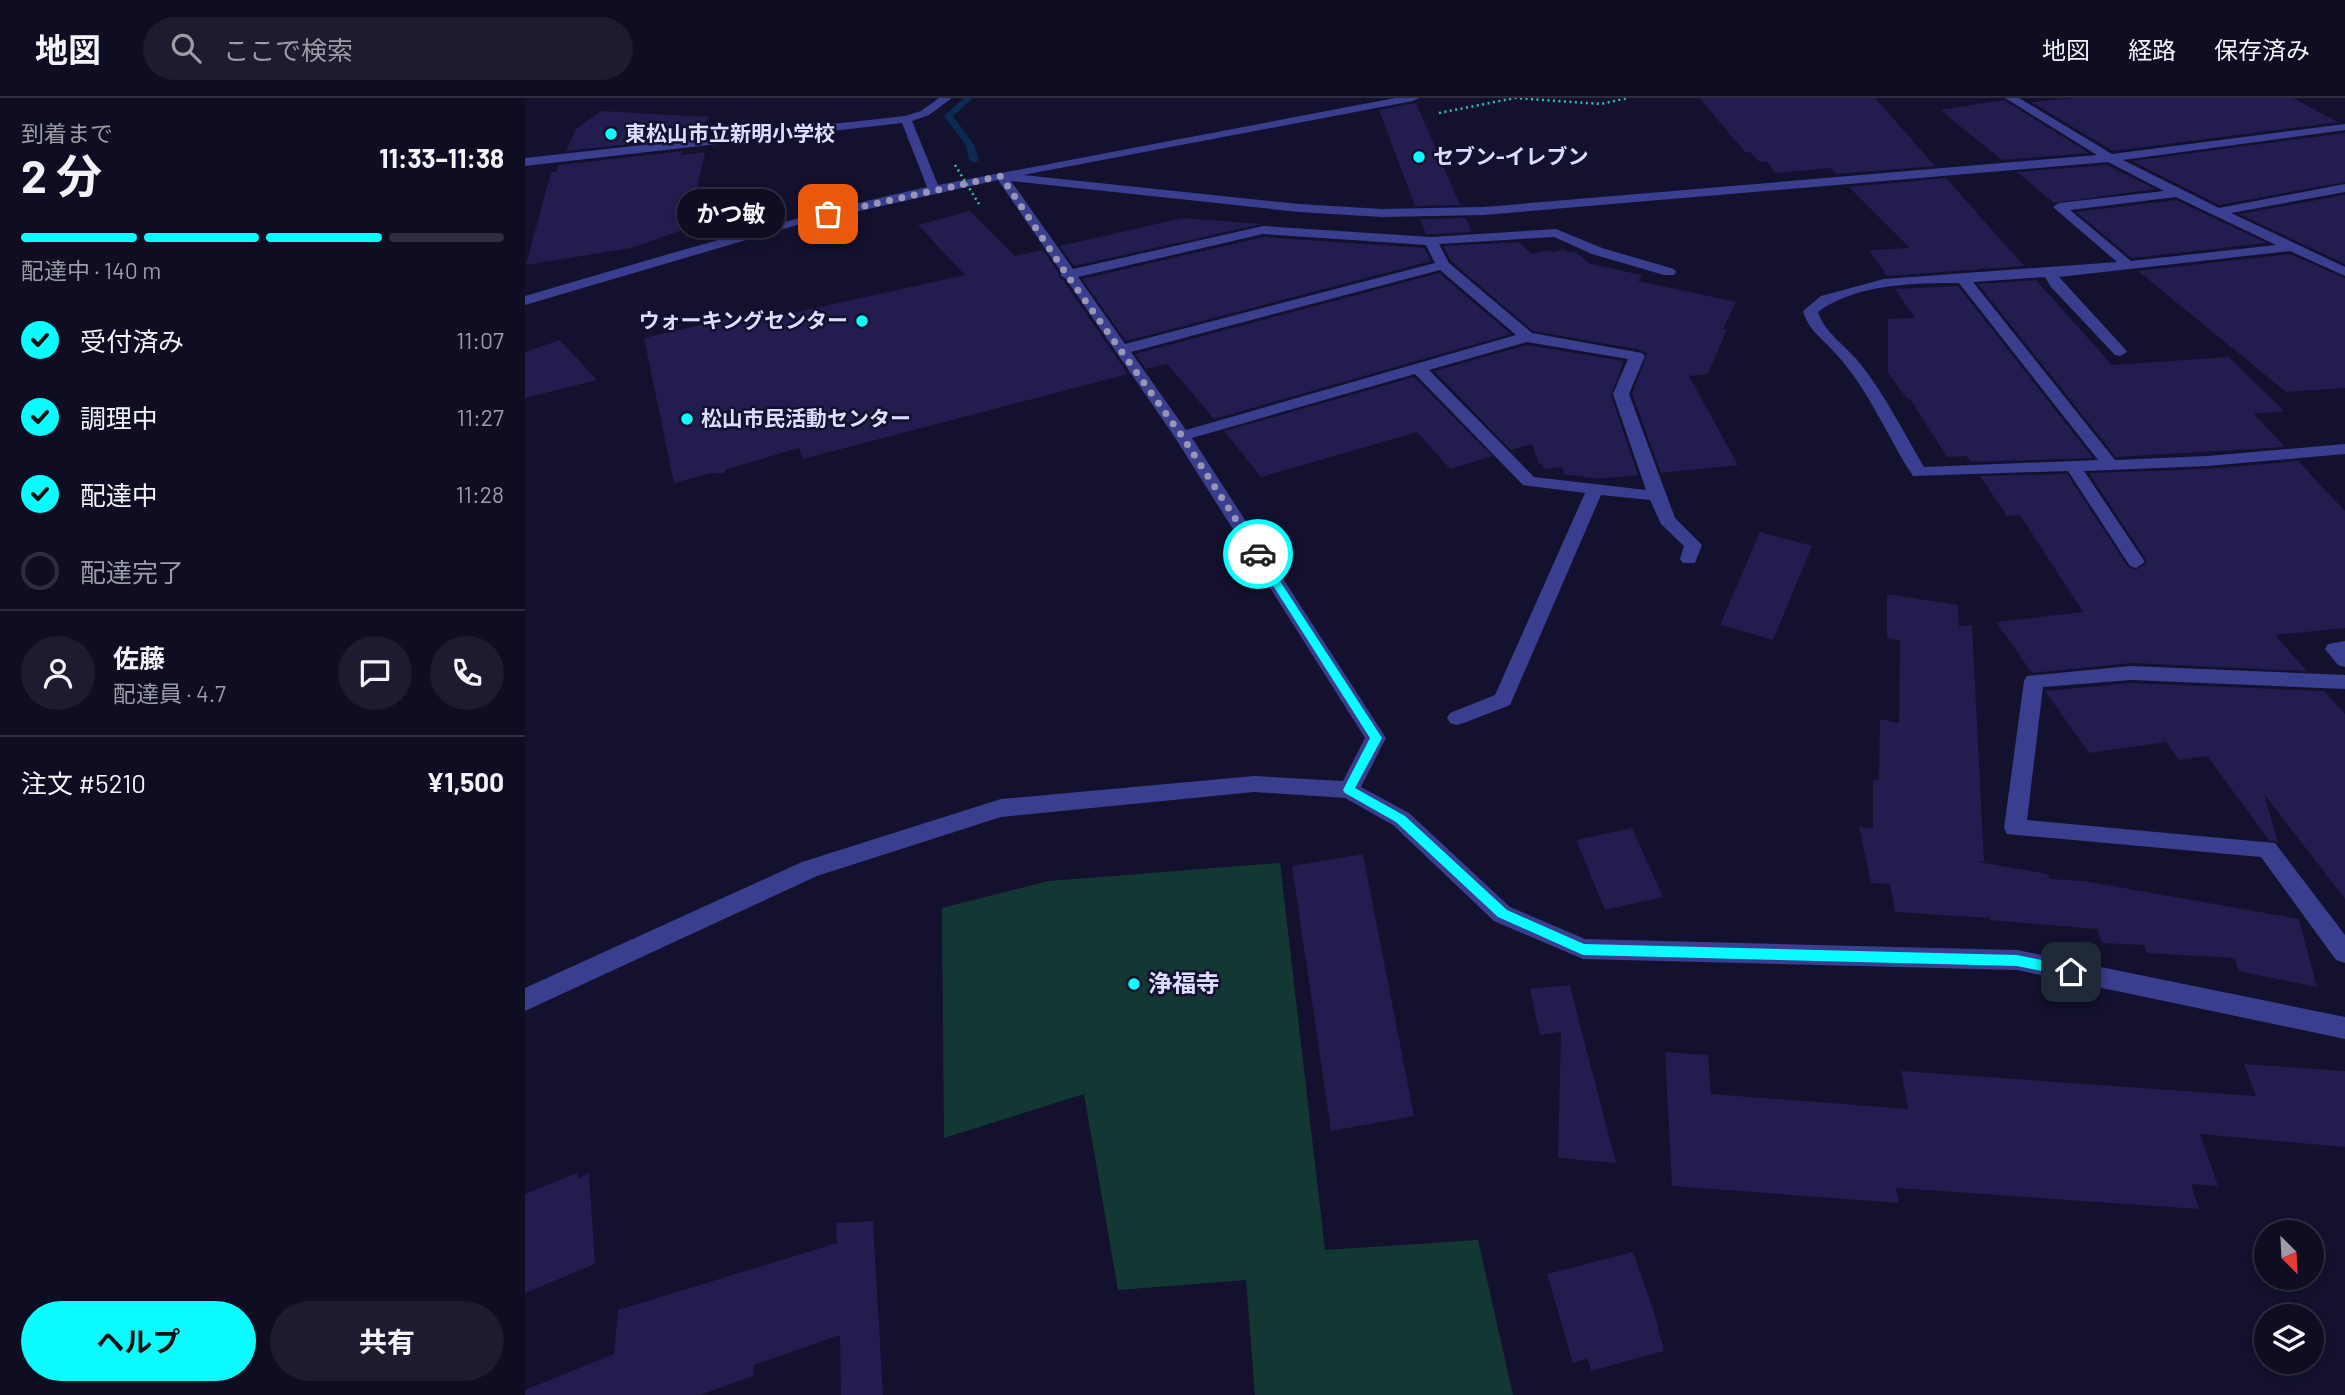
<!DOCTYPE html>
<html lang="ja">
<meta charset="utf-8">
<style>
body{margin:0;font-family:Barlow,"Noto Sans JP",sans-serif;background:#1c1b2f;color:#f1f3f6;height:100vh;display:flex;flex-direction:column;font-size:26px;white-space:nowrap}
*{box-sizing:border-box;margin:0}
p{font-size:23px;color:#9b9ca5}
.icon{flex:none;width:38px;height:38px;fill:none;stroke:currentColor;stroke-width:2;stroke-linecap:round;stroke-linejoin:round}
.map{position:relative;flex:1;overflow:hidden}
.panel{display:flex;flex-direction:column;background:#0e0d22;width:525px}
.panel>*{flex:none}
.needle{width:46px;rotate:156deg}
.fabs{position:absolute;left:1729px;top:1122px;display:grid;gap:14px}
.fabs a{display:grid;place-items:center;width:70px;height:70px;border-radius:50%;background:#0e0d22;box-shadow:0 4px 10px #0003,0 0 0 2px #2e2d40;font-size:35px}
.pin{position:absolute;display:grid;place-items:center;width:60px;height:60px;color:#fff;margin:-30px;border-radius:14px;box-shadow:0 4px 10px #0006}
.courier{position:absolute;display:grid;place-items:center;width:70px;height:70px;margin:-35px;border:5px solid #09fcff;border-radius:50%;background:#fff;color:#222;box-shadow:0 2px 9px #0007}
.bubble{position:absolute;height:49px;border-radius:24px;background:#0e0d22;box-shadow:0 4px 10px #0003,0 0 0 2px #2e2d40;font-size:23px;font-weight:700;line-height:49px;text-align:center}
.headline em{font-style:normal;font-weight:700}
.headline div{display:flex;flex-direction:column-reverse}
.headline{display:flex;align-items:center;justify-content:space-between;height:119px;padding:0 21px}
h1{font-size:46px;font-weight:700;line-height:52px}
.bar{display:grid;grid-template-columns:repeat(4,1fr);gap:10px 7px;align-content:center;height:84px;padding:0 21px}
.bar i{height:9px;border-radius:5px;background:#2e2d40}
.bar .on{background:#09fcff}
.bar p{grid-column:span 4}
.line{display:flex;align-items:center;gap:18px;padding:0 21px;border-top:2px solid #2e2d40}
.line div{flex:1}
.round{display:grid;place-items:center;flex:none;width:74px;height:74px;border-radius:37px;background:#1c1b2f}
ol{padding:0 21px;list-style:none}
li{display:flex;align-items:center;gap:21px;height:77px}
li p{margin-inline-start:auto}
li .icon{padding:7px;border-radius:50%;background:#09fcff;color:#111;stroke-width:4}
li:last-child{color:#9b9ca5}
li i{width:38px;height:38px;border:4px solid #2e2d40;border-radius:50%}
.action{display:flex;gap:14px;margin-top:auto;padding:14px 21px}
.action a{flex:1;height:80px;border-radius:42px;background:#09fcff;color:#111;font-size:28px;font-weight:700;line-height:80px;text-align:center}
.action a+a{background:#1c1b2f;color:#f1f3f6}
header{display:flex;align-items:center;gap:42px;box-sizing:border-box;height:98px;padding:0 35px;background:#0e0d22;border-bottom:2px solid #2e2d40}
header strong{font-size:33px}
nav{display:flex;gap:38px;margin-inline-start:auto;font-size:24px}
.search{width:490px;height:63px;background:#1c1b2f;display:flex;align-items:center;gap:18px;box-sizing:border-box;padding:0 24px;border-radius:38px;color:#9b9ca5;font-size:26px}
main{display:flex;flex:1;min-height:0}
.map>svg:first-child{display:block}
.green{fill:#133833}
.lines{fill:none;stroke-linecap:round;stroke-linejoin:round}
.stream{fill:#0b2b52;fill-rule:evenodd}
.building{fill:#221c4f}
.path{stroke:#2bc5ae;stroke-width:2.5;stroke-dasharray:2 3.5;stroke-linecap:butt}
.minor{fill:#3a3e8e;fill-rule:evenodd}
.path-bridge{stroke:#2bc5ae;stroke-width:2.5;stroke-dasharray:2 3.5;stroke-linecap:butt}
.route{fill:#09fcff}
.done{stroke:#9796b6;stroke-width:7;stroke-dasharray:0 12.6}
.poi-dot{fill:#09fcff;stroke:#13112e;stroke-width:2.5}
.labels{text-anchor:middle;stroke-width:5;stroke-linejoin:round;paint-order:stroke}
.far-poi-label{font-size:21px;font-weight:bold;fill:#deddff;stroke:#13112e;text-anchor:start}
.poi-label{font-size:24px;font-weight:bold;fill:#deddff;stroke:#13112e;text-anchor:start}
</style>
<header>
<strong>地図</strong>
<div class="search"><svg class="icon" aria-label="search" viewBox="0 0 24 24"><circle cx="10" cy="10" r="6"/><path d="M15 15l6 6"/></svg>ここで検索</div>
<nav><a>地図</a><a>経路</a><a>保存済み</a></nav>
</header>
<main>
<section class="panel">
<div class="headline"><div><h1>2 分</h1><p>到着まで</p></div><em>11:33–11:38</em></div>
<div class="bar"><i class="on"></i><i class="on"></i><i class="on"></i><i></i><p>配達中 · 140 m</p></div>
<ol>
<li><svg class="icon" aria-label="check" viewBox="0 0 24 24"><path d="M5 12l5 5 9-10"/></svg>受付済み<p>11:07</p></li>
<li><svg class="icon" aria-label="check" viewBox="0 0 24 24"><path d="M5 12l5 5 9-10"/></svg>調理中<p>11:27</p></li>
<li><svg class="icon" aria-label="check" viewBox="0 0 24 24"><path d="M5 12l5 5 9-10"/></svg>配達中<p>11:28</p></li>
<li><i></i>配達完了</li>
</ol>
<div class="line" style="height:126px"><a class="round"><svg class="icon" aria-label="person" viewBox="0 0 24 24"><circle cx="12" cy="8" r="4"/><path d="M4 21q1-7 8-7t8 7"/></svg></a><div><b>佐藤</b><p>配達員 · 4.7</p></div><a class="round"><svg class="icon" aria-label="chat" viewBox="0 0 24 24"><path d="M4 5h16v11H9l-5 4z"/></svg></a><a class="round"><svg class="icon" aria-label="phone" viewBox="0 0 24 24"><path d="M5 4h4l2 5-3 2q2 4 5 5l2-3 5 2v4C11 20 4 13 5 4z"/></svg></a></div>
<div class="line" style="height:91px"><div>注文 #5210</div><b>¥1,500</b></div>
<div class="action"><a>ヘルプ</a><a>共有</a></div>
</section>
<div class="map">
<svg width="1820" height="1297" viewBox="0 0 1820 1297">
<rect width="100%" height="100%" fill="#13112e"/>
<path class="green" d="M 755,765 L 800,1152 L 953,1142 L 988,1297 L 730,1297 L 721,1182 L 593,1192 L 559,996 L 419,1040 L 417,810 L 524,783 Z"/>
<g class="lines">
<path class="stream" d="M 439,0 L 448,0 L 428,18 L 449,47 L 454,62 L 449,65 L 444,62 L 441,47 L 419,18 Z"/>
</g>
<g class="building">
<path d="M 1174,0 L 1350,0 L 1410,68 L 1312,76 L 1305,70 L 1251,75 L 1242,64 L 1235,64 L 1225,54 L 1220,54 Z"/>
<path d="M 1549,0 L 1768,0 L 1813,24 L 1588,53 L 1506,4 Z"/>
<path d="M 1479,2 L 1564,55 L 1477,62 L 1415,12 Z"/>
<path d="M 891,5 L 935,107 L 890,108 L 854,12 Z"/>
<path d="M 76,13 L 184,19 L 169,39 L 41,53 L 51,31 Z"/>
<path d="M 1820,35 L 1820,84 L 1694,107 L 1607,63 Z"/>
<path d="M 158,53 L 155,57 L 180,54 L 164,130 L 106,150 L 1,167 L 26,74 L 31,74 L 34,67 Z"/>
<path d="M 1582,67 L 1630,91 L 1529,105 L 1492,74 Z"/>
<path d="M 1421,80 L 1499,168 L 1362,178 L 1344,152 L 1385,150 L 1324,89 Z"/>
<path d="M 1820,97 L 1820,166 L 1714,116 Z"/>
<path d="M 1651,102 L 1742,145 L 1607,160 L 1551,114 Z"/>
<path d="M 445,113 L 490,158 L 518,152 L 534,175 L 534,179 L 539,183 L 603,276 L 278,361 L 274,350 L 202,371 L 198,375 L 187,375 L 149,385 L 119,240 L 206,220 L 208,228 L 440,177 L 393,127 Z"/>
<path d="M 658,120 L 737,126 L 549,168 L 535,148 Z"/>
<path d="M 941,120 L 947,134 L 906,136 L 901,136 L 895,121 Z"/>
<path d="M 738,139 L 899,150 L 906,163 L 601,243 L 557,181 Z"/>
<path d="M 993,144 L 1007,156 L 1025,152 L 1028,154 L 1039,151 L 1043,154 L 1049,153 L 1065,166 L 1117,177 L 1113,183 L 1211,204 L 1198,231 L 1202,231 L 1183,276 L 1164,278 L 1213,367 L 1136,375 L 1107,296 L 1122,256 L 1117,252 L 1008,233 L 926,163 L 918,148 Z"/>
<path d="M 1765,156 L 1820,180 L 1820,290 L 1761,294 L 1613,173 Z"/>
<path d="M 914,175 L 986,236 L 689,321 L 642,266 L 621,271 L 610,256 Z"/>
<path d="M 1511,182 L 1587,267 L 1704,259 L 1759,313 L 1729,316 L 1760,349 L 1591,359 L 1453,186 Z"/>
<path d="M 1433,188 L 1568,360 L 1446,364 L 1441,358 L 1422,359 L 1385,301 L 1382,301 L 1363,275 L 1363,221 L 1390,220 L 1370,191 Z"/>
<path d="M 35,242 L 72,282 L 0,300 L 0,254 Z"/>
<path d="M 1002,247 L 1099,263 L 1086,297 L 1113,377 L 1072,381 L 1039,376 L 1037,369 L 1019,371 L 1017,366 L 1014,366 L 1007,346 L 986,352 L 909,273 Z"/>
<path d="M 889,279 L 967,358 L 925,371 L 892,334 L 736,379 L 699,333 Z"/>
<path d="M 1773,363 L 1820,413 L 1820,530 L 1750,537 L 1782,573 L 1606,565 L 1507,575 L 1471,524 L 1558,514 L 1495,417 L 1482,418 L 1455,378 L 1542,376 L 1603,469 L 1610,472 L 1621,466 L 1622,463 L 1564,375 L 1682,371 Z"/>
<path d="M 1235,434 L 1287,448 L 1248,542 L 1195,527 Z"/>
<path d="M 1362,496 L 1433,507 L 1434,528 L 1447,527 L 1459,763 L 1453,764 L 1523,776 L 1524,781 L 1559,783 L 1774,821 L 1792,889 L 1713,873 L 1710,860 L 1622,855 L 1619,847 L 1577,845 L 1572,831 L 1465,822 L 1464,820 L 1370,814 L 1365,786 L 1346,785 L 1334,729 L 1348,730 L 1348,682 L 1354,681 L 1355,621 L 1374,625 L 1375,542 L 1362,540 Z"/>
<path d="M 1606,585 L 1799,593 L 1820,616 L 1820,801 L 1739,696 L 1753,744 L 1744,742 L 1682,658 L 1654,662 L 1641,644 L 1564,655 L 1520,593 Z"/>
<path d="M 1107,730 L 1138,799 L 1080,812 L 1051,742 Z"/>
<path d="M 838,756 L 889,1018 L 806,1033 L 767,768 Z"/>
<path d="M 1045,887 L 1056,931 L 1091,1065 L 1033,1060 L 1036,934 L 1015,937 L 1005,891 Z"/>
<path d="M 1140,954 L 1183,957 L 1186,996 L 1383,1011 L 1376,973 L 1731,998 L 1719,966 L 1820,973 L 1820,1049 L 1675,1036 L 1693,1088 L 1666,1086 L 1674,1111 L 1371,1090 L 1374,1105 L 1147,1088 Z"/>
<path d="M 52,1075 L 53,1081 L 64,1075 L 70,1166 L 0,1195 L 0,1096 Z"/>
<path d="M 348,1123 L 358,1297 L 316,1297 L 315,1237 L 229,1267 L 228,1278 L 175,1297 L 0,1297 L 0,1292 L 89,1256 L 93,1212 L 312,1145 L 311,1125 Z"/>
<path d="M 1108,1154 L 1129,1214 L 1139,1253 L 1066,1273 L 1062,1260 L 1048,1265 L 1022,1176 Z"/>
</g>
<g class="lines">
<path class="path" d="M 914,15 L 990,0 L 1076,6 L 1103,0"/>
<g class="minor">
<path d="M 414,0 L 427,0 L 404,17 L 387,23 L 413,87 L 870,0 L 894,0 L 888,3 L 498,77 L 774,106 L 857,111 L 959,109 L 1572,57 L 1480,0 L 1494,0 L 1587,56 L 1820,26 L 1820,32 L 1598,62 L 1694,110 L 1820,86 L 1820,94 L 1706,115 L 1820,169 L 1820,178 L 1765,153 L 1534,179 L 1600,251 L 1602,254 L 1595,258 L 1590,257 L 1526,189 L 1520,179 L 1448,184 L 1590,362 L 1682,358 L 1820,346 L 1820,356 L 1682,368 L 1559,373 L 1620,464 L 1611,470 L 1605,468 L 1543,373 L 1388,378 C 1361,337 1344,291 1310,255 C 1298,241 1283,232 1278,213 L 1296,198 L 1359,181 L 1592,164 L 1528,109 L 1534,105 L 1639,93 L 1583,64 L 959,117 L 857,119 L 774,114 L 486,83 L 548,171 L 738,128 L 906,139 L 1031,131 L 1077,150 L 1149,171 L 1151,174 L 1149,177 L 1139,177 L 1067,156 L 1029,139 L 914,146 L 924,165 L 1007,235 L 1117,255 L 1120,258 L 1104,296 L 1150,420 L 1177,447 L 1170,465 L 1158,465 L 1155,461 L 1159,448 L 1136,426 L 1125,402 L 1076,397 L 985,607 L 939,625 L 932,627 L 925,625 L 922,620 L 925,615 L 970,597 L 1060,395 L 998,387 L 890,276 L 667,340 L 861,640 L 836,689 L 884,715 L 985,809 L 1060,841 L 1492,852 L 1820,919 L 1820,941 L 1492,872 L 1058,861 L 969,823 L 868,727 L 820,700 L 729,694 L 476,719 L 292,778 L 0,913 L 0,890 L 277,764 L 476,701 L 729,678 L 818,683 L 840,640 L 649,338 L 541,181 L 535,177 L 537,175 L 473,82 L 272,127 L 0,207 L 0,198 C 133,159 266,119 402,89 L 377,25 L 0,68 L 0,60 L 380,18 L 396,13 ZM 1651,99 L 1751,147 L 1606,163 L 1545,112 ZM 738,136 L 901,147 L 910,165 L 600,246 L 553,179 ZM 915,172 L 991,237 L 661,332 L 606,254 ZM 1434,185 L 1573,362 L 1399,369 C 1379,335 1361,299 1337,268 C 1324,250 1299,235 1293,214 C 1330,186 1389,185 1434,185 ZM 1002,244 L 1103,261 L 1088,296 L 1121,392 L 1009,379 L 904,272 Z"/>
<path d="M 1820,543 L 1820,569 L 1813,567 L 1800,551 L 1803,546 Z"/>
<path d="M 1606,568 L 1820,577 L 1820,591 L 1606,582 L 1518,589 L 1502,722 L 1750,745 L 1820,837 L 1820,865 L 1811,862 L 1736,759 L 1482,736 L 1479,730 L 1499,583 L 1502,578 Z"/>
</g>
<path class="path-bridge" d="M 430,67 L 454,106"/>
</g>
<path class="route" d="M 733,453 L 736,454 L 857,640 L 830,690 L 880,718 L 982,812 L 1059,846 L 1492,857 L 1546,868 L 1551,870 L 1551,878 L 1546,879 L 1492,868 L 1058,857 L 973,819 L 871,724 L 820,695 L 818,692 L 845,640 L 728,456 Z"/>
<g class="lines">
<path class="done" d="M 303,116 L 476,78 L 542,177 L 657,338 L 733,456"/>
</g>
<g class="poi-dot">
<circle cx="86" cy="36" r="7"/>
<circle cx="894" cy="59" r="7"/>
<circle cx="337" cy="223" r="7"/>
<circle cx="162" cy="321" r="7"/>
<circle cx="609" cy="886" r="7"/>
</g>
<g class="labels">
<g class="far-poi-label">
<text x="100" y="43">東松山市立新明小学校</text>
<text x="908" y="66">セブン-イレブン</text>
<text x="323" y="230" text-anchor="end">ウォーキングセンター</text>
<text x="176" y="328">松山市民活動センター</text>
</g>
<g class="poi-label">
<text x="623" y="894">浄福寺</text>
</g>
</g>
</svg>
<div class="fabs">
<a><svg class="needle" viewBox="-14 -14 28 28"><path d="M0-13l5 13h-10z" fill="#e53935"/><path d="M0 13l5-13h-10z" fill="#9b9ca5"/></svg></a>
<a><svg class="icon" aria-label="layers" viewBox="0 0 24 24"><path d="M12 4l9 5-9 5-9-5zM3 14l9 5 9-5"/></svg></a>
</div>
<div class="pin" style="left:303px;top:116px;background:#ea580c"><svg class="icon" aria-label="bag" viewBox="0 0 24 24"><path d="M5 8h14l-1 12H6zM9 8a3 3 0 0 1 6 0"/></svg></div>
<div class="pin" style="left:1546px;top:874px;background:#1f2937"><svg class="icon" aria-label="home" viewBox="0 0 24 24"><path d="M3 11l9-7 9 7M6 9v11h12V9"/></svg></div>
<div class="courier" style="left:733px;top:456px"><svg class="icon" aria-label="car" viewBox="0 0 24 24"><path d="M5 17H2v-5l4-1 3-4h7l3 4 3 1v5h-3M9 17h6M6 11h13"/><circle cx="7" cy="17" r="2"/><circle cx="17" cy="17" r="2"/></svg></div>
<div class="bubble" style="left:152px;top:91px;width:108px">かつ敏</div>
</div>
</main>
